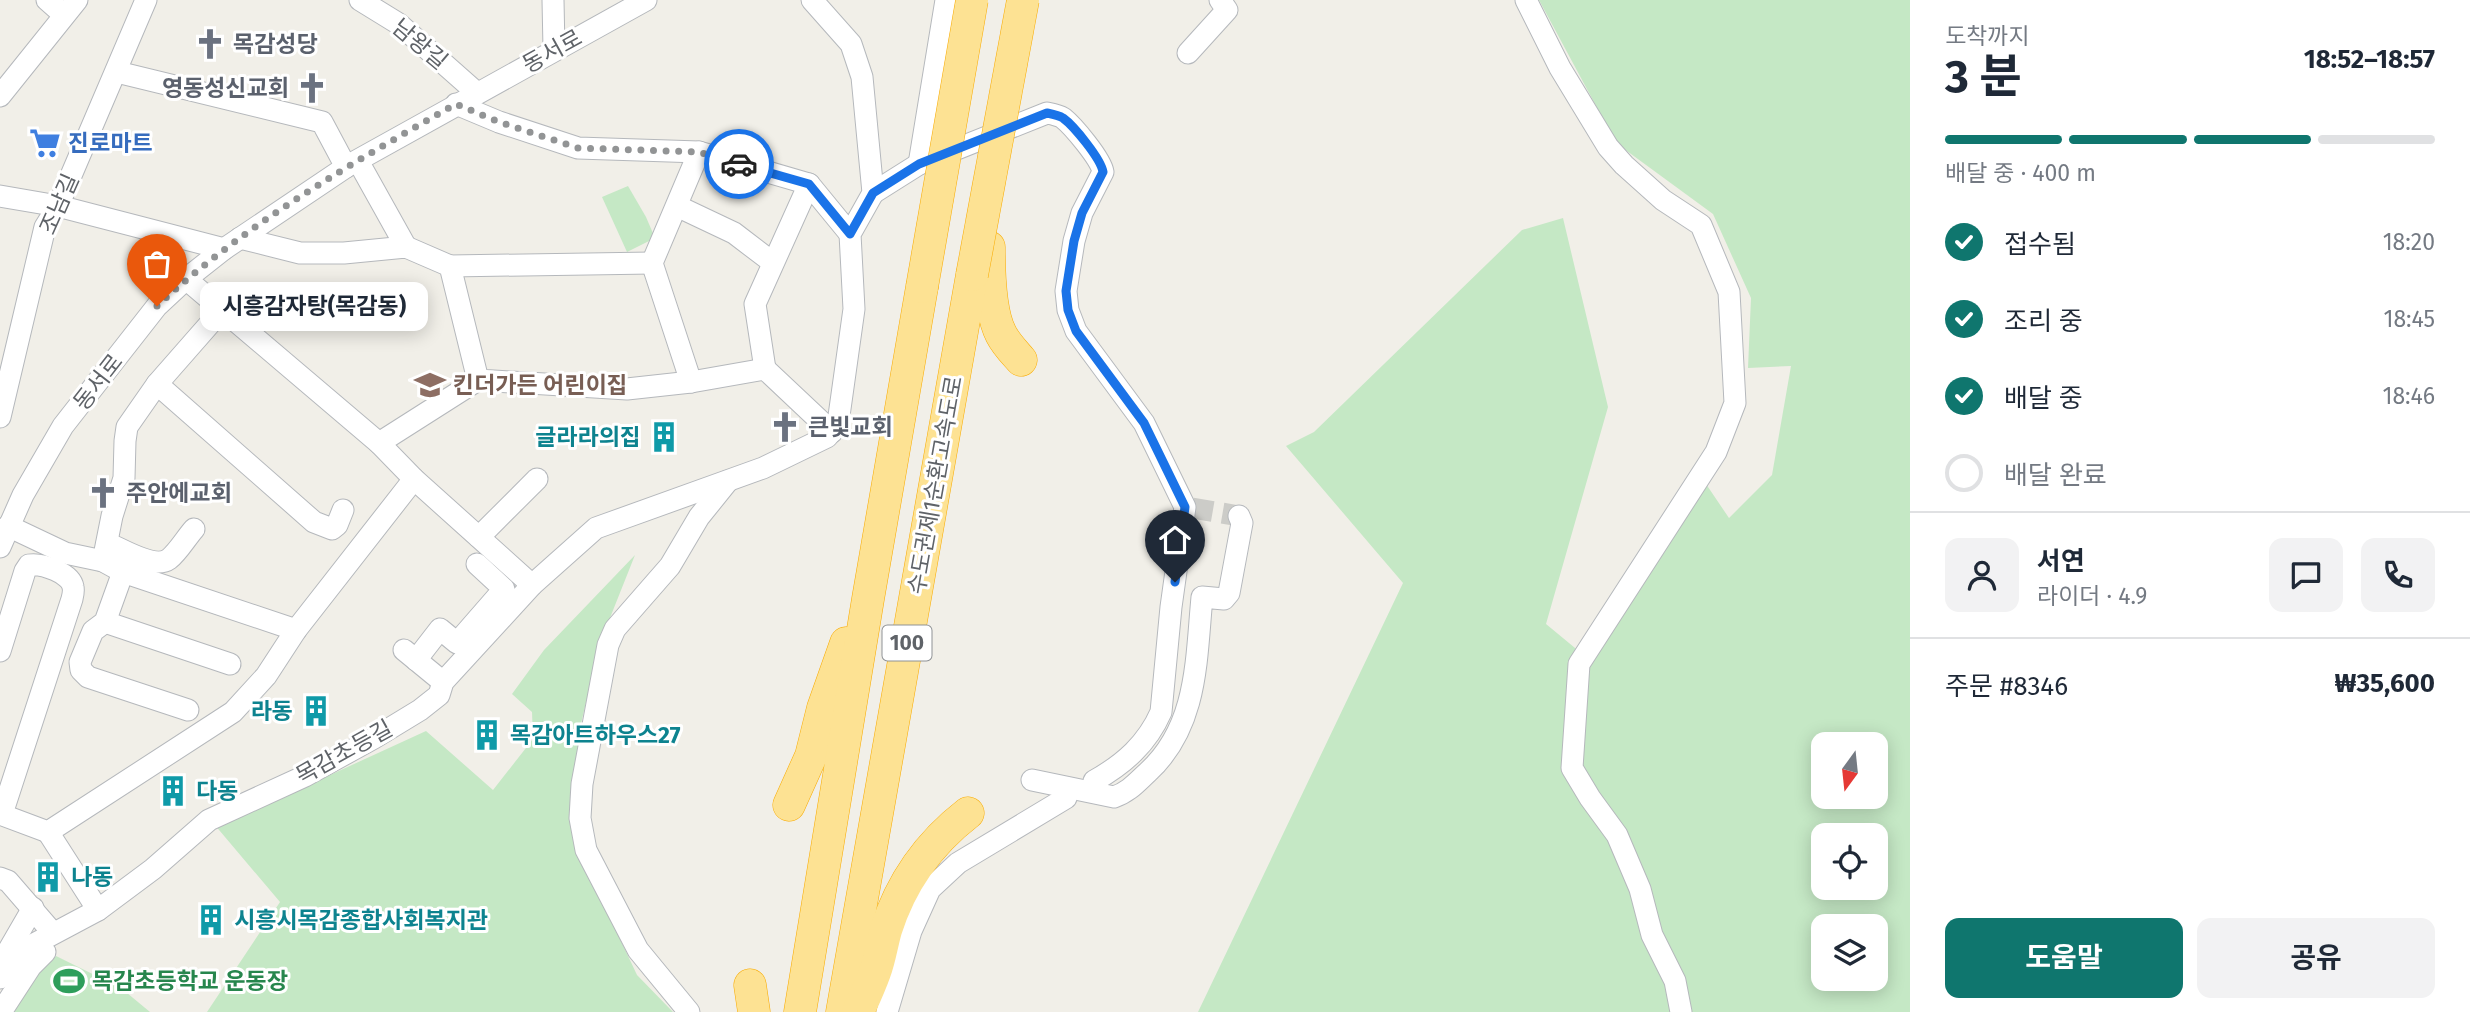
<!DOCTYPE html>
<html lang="ko">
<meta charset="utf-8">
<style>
body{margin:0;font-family:"Fira Sans","Noto Sans KR",sans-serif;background:#f2f2f3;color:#1f2937;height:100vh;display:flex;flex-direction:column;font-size:26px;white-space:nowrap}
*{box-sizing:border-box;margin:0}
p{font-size:23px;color:#747a83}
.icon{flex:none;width:38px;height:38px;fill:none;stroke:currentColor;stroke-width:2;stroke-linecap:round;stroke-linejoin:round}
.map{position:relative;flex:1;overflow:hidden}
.details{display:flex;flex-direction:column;background:#fff;width:560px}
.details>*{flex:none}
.needle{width:46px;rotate:195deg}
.fabs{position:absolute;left:1811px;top:732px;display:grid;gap:14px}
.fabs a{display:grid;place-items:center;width:77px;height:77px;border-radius:14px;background:#fff;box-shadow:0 4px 18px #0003;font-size:35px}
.pin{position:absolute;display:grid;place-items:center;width:60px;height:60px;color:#fff;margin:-72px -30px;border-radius:50% 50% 50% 0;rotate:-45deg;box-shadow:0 0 7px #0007}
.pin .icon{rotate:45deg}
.courier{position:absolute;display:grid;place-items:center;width:70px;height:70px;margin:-35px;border:5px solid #1a73e8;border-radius:50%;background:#fff;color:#222;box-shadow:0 2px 9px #0007}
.bubble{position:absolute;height:49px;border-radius:14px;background:#fff;box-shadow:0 4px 18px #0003;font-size:23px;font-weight:700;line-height:49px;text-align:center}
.headline em{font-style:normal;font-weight:700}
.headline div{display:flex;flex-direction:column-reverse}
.headline{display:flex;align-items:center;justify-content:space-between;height:119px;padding:0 35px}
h1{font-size:46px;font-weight:700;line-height:52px}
.bar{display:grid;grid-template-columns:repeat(4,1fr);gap:10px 7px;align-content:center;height:84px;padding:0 35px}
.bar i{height:9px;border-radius:5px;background:#e0e1e3}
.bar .active{background:#0f766e}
.bar p{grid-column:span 4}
.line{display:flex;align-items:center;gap:18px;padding:0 35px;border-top:2px solid #e0e1e3}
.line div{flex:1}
.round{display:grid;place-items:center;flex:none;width:74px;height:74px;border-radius:14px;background:#f2f2f3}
ol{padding:0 35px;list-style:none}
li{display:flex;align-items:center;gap:21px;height:77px}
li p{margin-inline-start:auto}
li .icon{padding:7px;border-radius:50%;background:#0f766e;color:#fff;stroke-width:4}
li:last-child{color:#747a83}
li i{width:38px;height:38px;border:4px solid #e0e1e3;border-radius:50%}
.cta{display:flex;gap:14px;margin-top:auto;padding:14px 35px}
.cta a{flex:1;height:80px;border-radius:14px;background:#0f766e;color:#fff;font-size:28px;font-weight:700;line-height:80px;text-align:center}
.cta a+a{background:#f2f2f3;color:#1f2937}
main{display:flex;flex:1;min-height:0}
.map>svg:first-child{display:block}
.green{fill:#c5e8c5;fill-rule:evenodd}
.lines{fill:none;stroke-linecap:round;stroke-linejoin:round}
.minor-tunnel{stroke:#ccccc8;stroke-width:21;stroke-dasharray:21 10;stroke-linecap:butt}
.minor-casing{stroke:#b5b8bc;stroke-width:23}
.highway-casing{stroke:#f9ab00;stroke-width:33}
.minor{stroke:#fff;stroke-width:21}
.highway{stroke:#fde293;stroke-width:32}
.highway-bridge-casing{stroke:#f9ab00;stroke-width:33;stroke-linecap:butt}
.highway-bridge{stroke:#fde293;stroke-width:32}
.done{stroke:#929495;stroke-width:7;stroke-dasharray:0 12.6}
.route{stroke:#1a73e8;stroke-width:9}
.labels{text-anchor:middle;stroke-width:6;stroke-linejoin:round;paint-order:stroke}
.shield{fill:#fff;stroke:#8f9295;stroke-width:2}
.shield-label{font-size:21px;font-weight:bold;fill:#5f6368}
.worship-label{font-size:23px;font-weight:bold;fill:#5b616d;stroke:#fff;text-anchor:start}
.street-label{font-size:23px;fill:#5f6368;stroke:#fff}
.shop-label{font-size:23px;font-weight:bold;fill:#366cbe;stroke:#fff;text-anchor:start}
.education-label{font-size:23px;font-weight:bold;fill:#785e54;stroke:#fff;text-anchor:start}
.culture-label{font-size:23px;font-weight:bold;fill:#0d838f;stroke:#fff;text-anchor:start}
.leisure-label{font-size:23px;font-weight:bold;fill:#27864d;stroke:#fff;text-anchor:start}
</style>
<main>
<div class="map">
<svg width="1910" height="1012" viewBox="0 0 1910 1012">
<rect width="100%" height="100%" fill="#f1efe8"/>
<g class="green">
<path d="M 1539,0 L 1910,0 L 1910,1012 L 1198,1012 L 1403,583 L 1286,446 L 1314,432 L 1522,230 L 1563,218 L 1608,407 L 1546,624 L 1592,662 L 1706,484 L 1729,518 L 1772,475 L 1791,366 L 1748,368 L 1751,298 L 1713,214 L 1616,143 ZM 1824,744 L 1876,744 L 1876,796 L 1824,796 ZM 1824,835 L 1876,835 L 1876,887 L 1824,887 ZM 1824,926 L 1876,926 L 1876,978 L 1824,978 Z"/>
<path d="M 628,186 L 646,217 L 655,238 L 627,252 L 602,197 Z"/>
<path d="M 635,555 L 600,643 L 579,732 L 572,837 L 637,975 L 673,1012 L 207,1012 L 280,902 L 214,824 L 317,781 L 426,731 L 493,790 L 533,739 L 532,712 L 512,694 L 544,650 Z"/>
<path d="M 56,956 L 121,988 L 150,1012 L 11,1012 L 37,974 Z"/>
</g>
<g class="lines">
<path class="minor-tunnel" d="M 1192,508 L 1239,516"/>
<defs>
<g id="minor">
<path d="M 47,0 L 64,15"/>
<path d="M 360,0 L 399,24 L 477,93"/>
<path d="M 553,0 L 554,49"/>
<path d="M 946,0 L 919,164 L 1047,113 C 1052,114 1058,115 1063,118 C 1073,126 1101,159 1103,172 L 1082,213 L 1074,241 L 1066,291 L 1068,310 L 1076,331 L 1144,423 L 1185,507 L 1171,607 L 1161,712 C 1147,744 1124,764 1094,781"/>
<path d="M 1526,0 L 1560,68 L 1608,147 L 1624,165 L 1663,200 L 1701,225 L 1729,292 L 1735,403 L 1716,452 L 1579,664 L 1572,768 L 1590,798 L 1617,835 L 1640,889 L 1652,935 L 1675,981 L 1681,1012"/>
<path d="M 1188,53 L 1227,10 L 1220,0"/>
<path d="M 117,72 L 322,122 L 346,167"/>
<path d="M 0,96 L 77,0"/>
<path d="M 456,104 L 499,122 L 578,148 L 699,152 L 809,184 L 850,234"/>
<path d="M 358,161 L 406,247"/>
<path d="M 873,193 L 919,164"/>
<path d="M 0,196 L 58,206 L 224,249"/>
<path d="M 677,206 L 734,233 L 772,262"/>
<path d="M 240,238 L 300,253 L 344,253 L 406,247 L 450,266 L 478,380 L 627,389 L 691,382 L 765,369 L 832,432"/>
<path d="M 450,266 L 652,263"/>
<path d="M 765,369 L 755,304 L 809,184"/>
<path d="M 691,382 L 652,263 L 699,152"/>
<path d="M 157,384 L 314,522 L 332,529 L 337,525 L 343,510"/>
<path d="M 0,417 L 45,227 L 58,206 L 146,0"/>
<path d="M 379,443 L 478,380"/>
<path d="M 8,526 L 65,553 L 103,561 L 123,572 L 296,630"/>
<path d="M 479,537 L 537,479"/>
<path d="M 107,543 C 123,549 154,570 169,559 C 178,552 186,538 194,529"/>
<path d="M 0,547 L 23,495 L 63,426 L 157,306 L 186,279 L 224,249 L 349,165 L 646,0"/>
<path d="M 103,561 L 112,516 L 124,478 L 125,441 L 127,427 L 157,384 L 221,311"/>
<path d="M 123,572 L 105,622 L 93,631 L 80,662 L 81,670 L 88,677 L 188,710"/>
<path d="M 532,585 L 596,528 L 763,468 L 827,437 L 838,423 L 854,309 L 850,234 L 873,193 L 862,77 L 851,44 L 812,0"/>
<path d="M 105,622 L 230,664"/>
<path d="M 404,650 L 443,682"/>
<path d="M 0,651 L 25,571 L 29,565 C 42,563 71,573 73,587 C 74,591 73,595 72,599 L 2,814"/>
<path d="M 416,660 L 440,629 L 457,643 L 504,589 L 477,564"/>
<path d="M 1032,780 L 1114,797 C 1129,792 1137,782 1148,772 C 1198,726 1196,660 1202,597 L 1224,599 L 1229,593 L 1242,523 L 1239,516"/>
<path d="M 0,814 L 48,832 L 233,712 L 266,676 L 296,630 L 414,479"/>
<path d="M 48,832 L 98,910"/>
<path d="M 0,878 L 8,881 L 53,933"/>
<path d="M 0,965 L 33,908"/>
<path d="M 0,978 L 36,943 L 98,910 L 153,869 L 209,820 L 305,776 L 374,738 L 420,710 L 439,695 L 443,682 L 532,585 L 414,479 L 379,443 L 186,279"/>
<path d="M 1,1012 L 31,966 L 45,952"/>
<path d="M 689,1012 L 638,950 L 586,850 L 580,818 L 582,784 L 608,645 L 615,629 L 670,566 L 699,517 L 728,481"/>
<path d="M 887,1012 L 911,931 L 930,889 L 958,863 L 1066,798"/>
</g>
<g id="highway">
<path d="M 989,247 C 989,271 990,313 1001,334 C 1006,344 1014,352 1021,360"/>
<path d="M 789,805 L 811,756 L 823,708 L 846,643"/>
<path d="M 750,985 L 754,1012"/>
<path d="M 800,1012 L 868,599 L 922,287"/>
<path d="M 842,1012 L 972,275"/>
<path d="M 858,1012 C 864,999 870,986 875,972 C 880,959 882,944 886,930 C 901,882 928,844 968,813"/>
</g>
</defs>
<use href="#minor" class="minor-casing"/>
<use href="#highway" class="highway-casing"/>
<use href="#minor" class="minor"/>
<use href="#highway" class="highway"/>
<defs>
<g id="highway-bridge">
<path d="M 972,275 L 1023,0"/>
<path d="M 922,287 L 972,0"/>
</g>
</defs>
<use href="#highway-bridge" class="highway-bridge-casing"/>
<use href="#highway-bridge" class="highway-bridge"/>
</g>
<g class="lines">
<path class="done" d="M 157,306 C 245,224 352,163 456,104 L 499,122 L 578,148 L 699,152 L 739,164"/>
<path class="route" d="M 739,164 L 809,184 L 850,234 L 873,193 L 919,164 L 1047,113 C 1052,114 1058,115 1063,118 C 1074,126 1101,159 1103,172 L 1082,213 L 1074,241 L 1066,291 L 1068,310 L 1076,331 L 1144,423 L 1185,507 L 1175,582"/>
</g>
<defs>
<symbol id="church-bare" viewBox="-9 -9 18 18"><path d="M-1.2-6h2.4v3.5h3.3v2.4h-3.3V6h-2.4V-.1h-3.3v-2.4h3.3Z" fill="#6b7280" stroke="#fff" stroke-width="2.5" paint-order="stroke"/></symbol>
<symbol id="supermarket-bare" viewBox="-9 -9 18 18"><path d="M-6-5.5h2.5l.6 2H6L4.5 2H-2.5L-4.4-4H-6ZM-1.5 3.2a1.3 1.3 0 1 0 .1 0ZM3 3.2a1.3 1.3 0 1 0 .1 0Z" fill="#3f7fe0" stroke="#fff" stroke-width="2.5" paint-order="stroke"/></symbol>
<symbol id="school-bare" viewBox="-9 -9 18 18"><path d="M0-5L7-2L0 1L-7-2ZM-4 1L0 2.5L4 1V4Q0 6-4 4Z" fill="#8d6e63" stroke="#fff" stroke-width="2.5" paint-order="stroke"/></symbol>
<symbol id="building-bare" viewBox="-9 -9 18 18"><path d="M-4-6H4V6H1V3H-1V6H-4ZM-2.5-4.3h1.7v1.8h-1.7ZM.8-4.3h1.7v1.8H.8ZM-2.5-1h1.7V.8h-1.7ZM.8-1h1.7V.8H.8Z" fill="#0f9aa8" stroke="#fff" stroke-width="2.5" paint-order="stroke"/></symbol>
<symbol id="stadium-bare" viewBox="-9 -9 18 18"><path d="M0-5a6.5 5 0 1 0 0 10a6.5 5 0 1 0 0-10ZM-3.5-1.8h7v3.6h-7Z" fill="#2e9e5b" stroke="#fff" stroke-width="2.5" paint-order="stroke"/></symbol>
</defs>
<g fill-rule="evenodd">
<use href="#church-bare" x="188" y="22" width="44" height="44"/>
<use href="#church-bare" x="290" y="66" width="44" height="44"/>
<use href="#supermarket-bare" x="23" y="121" width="44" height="44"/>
<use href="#school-bare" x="408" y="363" width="44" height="44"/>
<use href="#church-bare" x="763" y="405" width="44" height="44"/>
<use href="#building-bare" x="642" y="415" width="44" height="44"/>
<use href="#church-bare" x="81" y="471" width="44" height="44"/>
<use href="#building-bare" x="294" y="689" width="44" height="44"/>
<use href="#building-bare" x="465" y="713" width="44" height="44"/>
<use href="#building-bare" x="151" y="769" width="44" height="44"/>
<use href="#building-bare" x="26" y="855" width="44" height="44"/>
<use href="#building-bare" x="189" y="898" width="44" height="44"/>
<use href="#stadium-bare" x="47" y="959" width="44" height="44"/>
</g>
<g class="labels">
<rect class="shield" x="882.5" y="625.5" width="49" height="35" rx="5"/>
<g class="shield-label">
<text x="907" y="650">100</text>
</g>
<g class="worship-label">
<text x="233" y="52">목감성당</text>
<text x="289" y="96" text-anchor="end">영동성신교회</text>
<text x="808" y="435">큰빛교회</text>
<text x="126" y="501">주안에교회</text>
</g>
<g class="street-label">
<text transform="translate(420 44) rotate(40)" y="8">남왕길</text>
<text transform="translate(552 51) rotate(-29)" y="8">동서로</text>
<text transform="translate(59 204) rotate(-66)" y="8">조남길</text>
<text transform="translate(98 382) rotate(-52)" y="8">동서로</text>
<text transform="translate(935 485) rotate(-80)" y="8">수도권제1순환고속도로</text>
<text transform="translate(344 752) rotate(-29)" y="8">목감초등길</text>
</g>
<g class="shop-label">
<text x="68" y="151">진로마트</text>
</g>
<g class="education-label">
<text x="453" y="393">킨더가든 어린이집</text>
</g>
<g class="culture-label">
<text x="641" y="445" text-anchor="end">글라라의집</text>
<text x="293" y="719" text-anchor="end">라동</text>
<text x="510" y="743">목감아트하우스27</text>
<text x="196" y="799">다동</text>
<text x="71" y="885">나동</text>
<text x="234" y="928">시흥시목감종합사회복지관</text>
</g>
<g class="leisure-label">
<text x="92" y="989">목감초등학교 운동장</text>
</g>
</g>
</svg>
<div class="fabs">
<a><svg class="needle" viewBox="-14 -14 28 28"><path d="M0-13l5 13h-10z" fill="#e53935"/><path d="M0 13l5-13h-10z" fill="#747a83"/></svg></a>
<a><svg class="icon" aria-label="locate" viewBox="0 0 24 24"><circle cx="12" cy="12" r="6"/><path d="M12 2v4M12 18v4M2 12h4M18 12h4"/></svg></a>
<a><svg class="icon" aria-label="layers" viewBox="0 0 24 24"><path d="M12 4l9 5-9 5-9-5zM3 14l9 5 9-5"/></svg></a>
</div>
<div class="pin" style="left:157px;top:306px;background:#ea580c"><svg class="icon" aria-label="bag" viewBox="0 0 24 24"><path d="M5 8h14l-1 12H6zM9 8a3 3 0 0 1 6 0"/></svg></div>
<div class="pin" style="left:1175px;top:582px;background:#1f2937"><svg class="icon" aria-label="home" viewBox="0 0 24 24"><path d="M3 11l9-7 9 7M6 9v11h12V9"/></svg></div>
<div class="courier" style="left:739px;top:164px"><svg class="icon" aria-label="car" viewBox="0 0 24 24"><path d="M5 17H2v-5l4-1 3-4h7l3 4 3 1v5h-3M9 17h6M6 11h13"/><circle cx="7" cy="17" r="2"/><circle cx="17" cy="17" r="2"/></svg></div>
<div class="bubble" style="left:200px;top:282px;width:228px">시흥감자탕(목감동)</div>
</div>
<section class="details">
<div class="headline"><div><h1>3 분</h1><p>도착까지</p></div><em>18:52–18:57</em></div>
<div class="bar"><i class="active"></i><i class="active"></i><i class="active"></i><i></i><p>배달 중 · 400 m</p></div>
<ol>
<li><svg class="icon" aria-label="check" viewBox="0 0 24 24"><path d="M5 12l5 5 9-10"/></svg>접수됨<p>18:20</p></li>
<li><svg class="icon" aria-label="check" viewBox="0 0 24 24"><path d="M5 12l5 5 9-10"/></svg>조리 중<p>18:45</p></li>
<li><svg class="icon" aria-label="check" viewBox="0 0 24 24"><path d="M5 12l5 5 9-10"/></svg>배달 중<p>18:46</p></li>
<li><i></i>배달 완료</li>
</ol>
<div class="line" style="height:126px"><a class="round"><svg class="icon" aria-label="person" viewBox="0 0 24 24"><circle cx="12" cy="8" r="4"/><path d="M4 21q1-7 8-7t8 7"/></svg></a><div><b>서연</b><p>라이더 · 4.9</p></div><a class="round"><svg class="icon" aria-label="chat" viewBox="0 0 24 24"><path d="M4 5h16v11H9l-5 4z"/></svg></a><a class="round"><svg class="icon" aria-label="phone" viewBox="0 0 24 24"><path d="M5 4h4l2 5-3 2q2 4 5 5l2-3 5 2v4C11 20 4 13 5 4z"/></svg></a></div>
<div class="line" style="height:91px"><div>주문 #8346</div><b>₩35,600</b></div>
<div class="cta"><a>도움말</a><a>공유</a></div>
</section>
</main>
